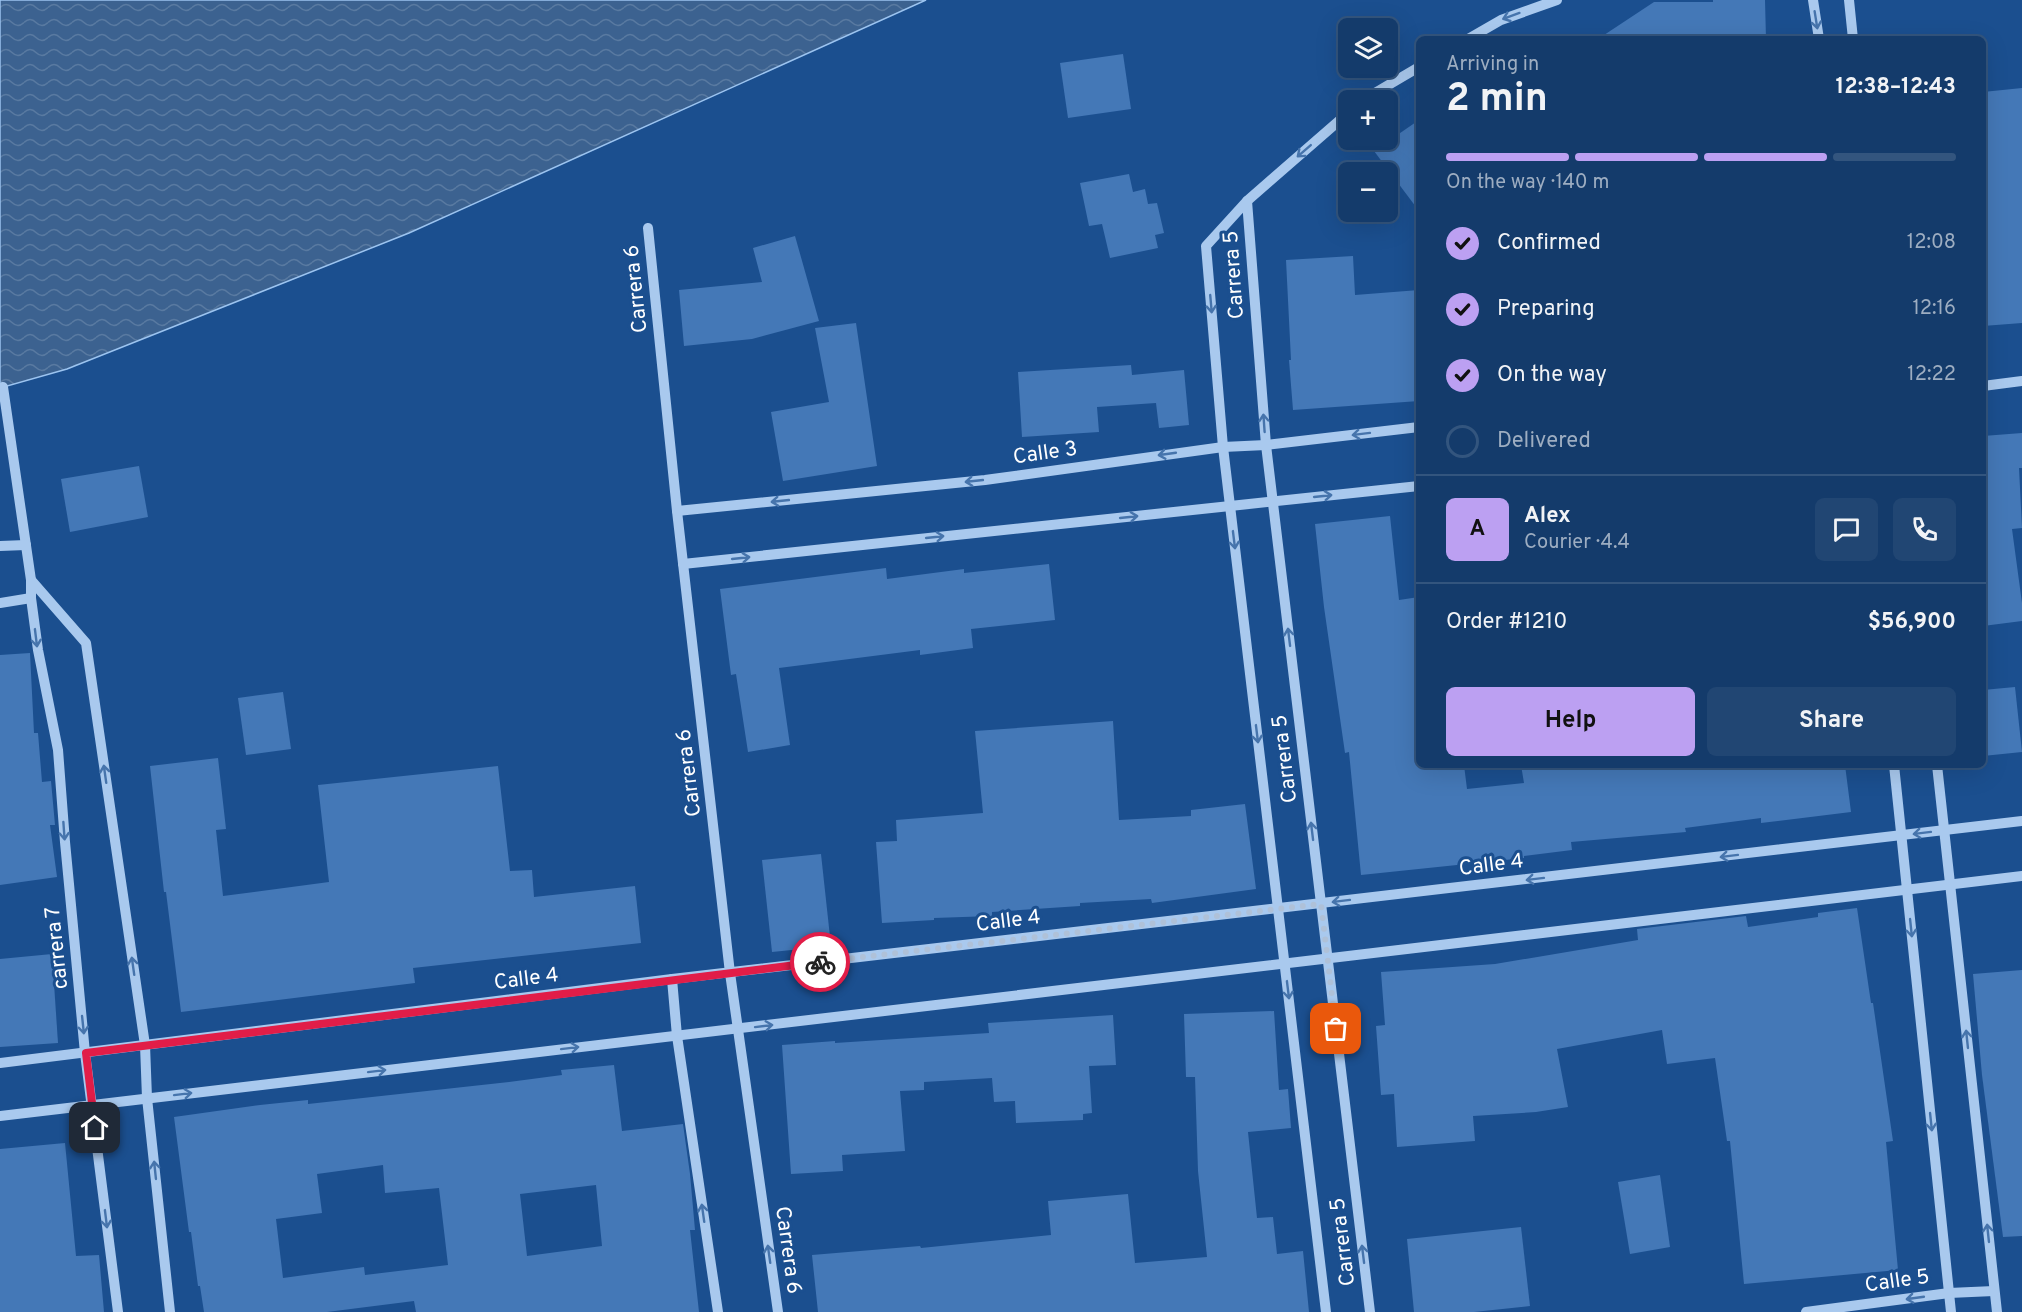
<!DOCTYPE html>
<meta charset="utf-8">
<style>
body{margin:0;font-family:Overpass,sans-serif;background:#214673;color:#f1f3f6;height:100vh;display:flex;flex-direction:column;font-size:22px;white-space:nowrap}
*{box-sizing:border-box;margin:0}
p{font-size:20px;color:#9dadc1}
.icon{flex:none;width:33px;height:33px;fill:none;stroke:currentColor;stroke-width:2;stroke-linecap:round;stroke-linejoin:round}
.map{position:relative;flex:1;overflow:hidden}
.side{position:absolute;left:1416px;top:36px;width:570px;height:732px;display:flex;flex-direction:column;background:#143b6b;border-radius:9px;box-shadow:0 6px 24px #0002,0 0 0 2px #33557e}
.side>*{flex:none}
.fabs{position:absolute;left:1338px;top:18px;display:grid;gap:12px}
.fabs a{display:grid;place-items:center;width:60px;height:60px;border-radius:9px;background:#143b6b;box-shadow:0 6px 24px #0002,0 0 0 2px #33557e;font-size:30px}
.pin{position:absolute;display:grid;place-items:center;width:51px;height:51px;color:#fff;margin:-26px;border-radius:12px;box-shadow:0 3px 9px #0006}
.courier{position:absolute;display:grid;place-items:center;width:60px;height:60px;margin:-30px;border:4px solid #e11d48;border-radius:50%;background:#fff;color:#222;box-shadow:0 2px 8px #0007}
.summary em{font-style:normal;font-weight:700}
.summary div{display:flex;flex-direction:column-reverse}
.summary{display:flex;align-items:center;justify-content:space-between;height:102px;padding:0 30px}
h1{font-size:39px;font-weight:700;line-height:45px}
.bar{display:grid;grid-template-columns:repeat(4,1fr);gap:9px 6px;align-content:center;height:72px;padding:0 30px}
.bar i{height:8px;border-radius:4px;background:#33557e}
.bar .active{background:#bca0f2}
.bar p{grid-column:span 4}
.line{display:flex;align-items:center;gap:15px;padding:0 30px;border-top:2px solid #33557e}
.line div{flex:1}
.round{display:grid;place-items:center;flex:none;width:63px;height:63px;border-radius:9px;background:#214673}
ol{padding:0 30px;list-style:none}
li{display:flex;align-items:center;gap:18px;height:66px}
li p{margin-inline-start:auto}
li .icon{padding:6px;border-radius:50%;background:#bca0f2;color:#111;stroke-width:4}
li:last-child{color:#9dadc1}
li i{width:33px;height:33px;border:3px solid #33557e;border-radius:50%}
.action{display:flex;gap:12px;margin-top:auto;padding:12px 30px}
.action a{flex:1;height:69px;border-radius:9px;background:#bca0f2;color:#111;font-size:24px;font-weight:700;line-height:69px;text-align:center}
.action a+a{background:#214673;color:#f1f3f6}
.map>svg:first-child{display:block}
.water{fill:url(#water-waves);stroke:#9cc4f0;stroke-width:1.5}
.building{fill:#4478b7;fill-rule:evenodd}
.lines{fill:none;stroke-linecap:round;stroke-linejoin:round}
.minor{stroke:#a9c9ee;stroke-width:10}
.oneway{stroke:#4674ac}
.done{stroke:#afc1d8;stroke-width:6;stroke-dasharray:0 10.8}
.route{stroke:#e11d48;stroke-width:8}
.labels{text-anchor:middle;stroke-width:6;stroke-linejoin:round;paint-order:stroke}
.street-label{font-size:21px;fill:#fff;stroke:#1b4f8f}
</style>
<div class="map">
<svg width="2022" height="1312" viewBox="0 0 2022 1312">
<defs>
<pattern id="water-waves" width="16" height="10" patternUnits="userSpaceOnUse" patternTransform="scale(1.5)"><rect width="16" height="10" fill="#3c6290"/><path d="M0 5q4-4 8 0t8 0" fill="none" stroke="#597aa1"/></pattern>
</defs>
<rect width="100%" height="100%" fill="#1b4f8f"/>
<path class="water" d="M 0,0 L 926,0 L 409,233 L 67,369 L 0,388 Z"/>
<g class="building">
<path d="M 1713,0 L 1765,0 L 1766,39 L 1598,39 L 1654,2 L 1713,2 Z"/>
<path d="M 1123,54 L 1131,109 L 1068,118 L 1060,63 Z"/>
<path d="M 2022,88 L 2022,323 L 1983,326 L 1983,92 Z"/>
<path d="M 1419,120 L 1419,211 L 1374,151 Z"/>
<path d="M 1129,174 L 1133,192 L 1145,189 L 1148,204 L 1157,203 L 1164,233 L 1155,235 L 1158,248 L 1110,258 L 1102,224 L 1089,226 L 1080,183 Z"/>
<path d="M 795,236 L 819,321 L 752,339 L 684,346 L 679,290 L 762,282 L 753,248 Z"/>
<path d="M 1353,256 L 1355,295 L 1419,290 L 1419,401 L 1293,410 L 1289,360 L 1291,360 L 1286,260 Z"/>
<path d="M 856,323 L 877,466 L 783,481 L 771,412 L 829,402 L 815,328 Z"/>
<path d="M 1131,365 L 1132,375 L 1184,370 L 1189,425 L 1159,428 L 1156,403 L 1097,407 L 1099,432 L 1022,437 L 1018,372 Z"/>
<path d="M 2022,433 L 2022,468 L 2019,468 L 2022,528 L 2012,529 L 2022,603 L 2022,621 L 1983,626 L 1983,436 Z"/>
<path d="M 139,466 L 148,517 L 70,532 L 61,479 Z"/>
<path d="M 1390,516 L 1399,600 L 1419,597 L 1419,765 L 1464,765 L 1467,789 L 1524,783 L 1521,765 L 1845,765 L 1851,812 L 1761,823 L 1761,818 L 1685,828 L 1686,832 L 1571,842 L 1572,850 L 1524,856 L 1524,858 L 1361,875 L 1349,752 L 1345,753 L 1324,607 L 1315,524 Z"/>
<path d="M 1049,564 L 1055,620 L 971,629 L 973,648 L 920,655 L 920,650 L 779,668 L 790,745 L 748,752 L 736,674 L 731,675 L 720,589 L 886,568 L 887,579 L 964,569 L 964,573 Z"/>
<path d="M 30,653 L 34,733 L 38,733 L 42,782 L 51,781 L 55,825 L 50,825 L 57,877 L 0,885 L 0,655 Z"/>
<path d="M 2015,687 L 2022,752 L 1983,756 L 1983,690 Z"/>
<path d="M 283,692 L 291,749 L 246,755 L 238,698 Z"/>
<path d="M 1113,721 L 1119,820 L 1191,816 L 1191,810 L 1245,804 L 1256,889 L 1152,903 L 1151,899 L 1080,903 L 1080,906 L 992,912 L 992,916 L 934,918 L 934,920 L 882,923 L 876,842 L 897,841 L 896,820 L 983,813 L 975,731 Z"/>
<path d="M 218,758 L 226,829 L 216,830 L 223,896 L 329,882 L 318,785 L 498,766 L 510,871 L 532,870 L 534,897 L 635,886 L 641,943 L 413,968 L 415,983 L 181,1012 L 166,892 L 164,892 L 150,766 Z"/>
<path d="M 821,854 L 831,946 L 772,952 L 762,860 Z"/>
<path d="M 1857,908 L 1871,1003 L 1873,1003 L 1893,1141 L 1886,1142 L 1898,1270 L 1744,1284 L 1730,1141 L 1727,1141 L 1715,1058 L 1667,1064 L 1662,1030 L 1557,1049 L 1568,1107 L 1536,1112 L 1473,1116 L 1475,1141 L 1397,1147 L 1394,1094 L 1381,1095 L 1376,1026 L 1385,1025 L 1381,972 L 1495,964 L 1638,940 L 1637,929 L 1746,916 L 1748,927 L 1818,917 L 1818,913 Z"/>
<path d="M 52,954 L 58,1043 L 0,1047 L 0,959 Z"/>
<path d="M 2022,970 L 2022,1236 L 2003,1237 L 1982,1075 L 1973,974 Z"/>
<path d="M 1274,1011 L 1279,1090 L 1288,1089 L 1291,1128 L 1248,1132 L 1257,1218 L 1273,1217 L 1277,1254 L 1303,1251 L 1309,1312 L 818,1312 L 812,1255 L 920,1246 L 921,1248 L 1051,1235 L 1048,1201 L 1128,1194 L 1135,1263 L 1207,1257 L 1198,1171 L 1195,1077 L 1186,1077 L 1184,1014 Z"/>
<path d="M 1113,1015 L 1116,1065 L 1089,1066 L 1092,1113 L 1083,1114 L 1083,1120 L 1016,1123 L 1015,1101 L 994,1102 L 992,1078 L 924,1082 L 924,1090 L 900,1091 L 905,1151 L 842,1155 L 843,1171 L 791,1174 L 782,1045 L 835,1041 L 835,1043 L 989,1033 L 988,1023 Z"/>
<path d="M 614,1065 L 622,1131 L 683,1124 L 690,1174 L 695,1230 L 690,1230 L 699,1312 L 416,1312 L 414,1301 L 327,1312 L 204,1312 L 200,1286 L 198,1286 L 191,1232 L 189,1232 L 174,1117 L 260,1105 L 308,1100 L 308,1104 L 509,1082 L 562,1075 L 561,1070 ZM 383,1165 L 385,1193 L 439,1188 L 448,1265 L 365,1275 L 364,1267 L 283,1278 L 276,1219 L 322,1213 L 317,1174 ZM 596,1185 L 602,1246 L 527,1256 L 520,1194 Z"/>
<path d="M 65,1143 L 76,1256 L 99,1255 L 104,1312 L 0,1312 L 0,1149 Z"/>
<path d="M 1660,1175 L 1670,1247 L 1630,1254 L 1618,1182 Z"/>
<path d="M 1521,1227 L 1530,1306 L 1474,1312 L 1414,1312 L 1407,1239 Z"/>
</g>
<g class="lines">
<g class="minor">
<path d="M 1813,0 L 1819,39"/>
<path d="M 1849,0 L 1853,39"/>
<path d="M 1468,39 L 1501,20 L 1557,0"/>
<path d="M 1363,100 L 1419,67"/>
<path d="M 1247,201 L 1266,445 L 1370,1312"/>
<path d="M 648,228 L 677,511 L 730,973 L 778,1312"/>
<path d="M 1983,386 L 2022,381"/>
<path d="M 3,387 L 31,580 L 31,598 L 38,650 L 58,750 L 65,842 L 85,1053 L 118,1312"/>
<path d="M 677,511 L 985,480 L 1223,447 L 1266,445 L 1419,427"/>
<path d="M 0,546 L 26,545"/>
<path d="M 683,564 L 1419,486"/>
<path d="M 31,580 L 86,643 L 145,1045 L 147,1098 L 170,1312"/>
<path d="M 0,603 L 31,598"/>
<path d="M 1894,765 L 1951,1312"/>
<path d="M 1937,765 L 1997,1312"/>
<path d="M 672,979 L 677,1036 L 718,1312"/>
<path d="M 0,1063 L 672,979 L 2022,821"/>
<path d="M 0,1116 L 2022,876"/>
<path d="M 1326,1312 L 1223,447 L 1206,246 L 1247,201 L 1348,113"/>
<path d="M 1806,1312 L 1949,1293 L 1994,1291"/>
</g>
</g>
<defs><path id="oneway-shaft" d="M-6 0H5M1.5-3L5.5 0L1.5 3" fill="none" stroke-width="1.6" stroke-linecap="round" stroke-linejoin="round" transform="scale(1.5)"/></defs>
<g class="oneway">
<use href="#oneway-shaft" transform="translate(1511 16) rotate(160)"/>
<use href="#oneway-shaft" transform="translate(1816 20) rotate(81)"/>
<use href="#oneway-shaft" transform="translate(1304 151) rotate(139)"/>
<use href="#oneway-shaft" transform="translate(1211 304) rotate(85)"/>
<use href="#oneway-shaft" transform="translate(1264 423) rotate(-94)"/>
<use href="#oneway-shaft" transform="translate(1361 434) rotate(173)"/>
<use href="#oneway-shaft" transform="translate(1167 454) rotate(172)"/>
<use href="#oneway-shaft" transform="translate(974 481) rotate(174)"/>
<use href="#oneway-shaft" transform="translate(1323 496) rotate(-6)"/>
<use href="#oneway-shaft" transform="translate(780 501) rotate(174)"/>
<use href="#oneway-shaft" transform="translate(1129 517) rotate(-6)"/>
<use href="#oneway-shaft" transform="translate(935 537) rotate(-6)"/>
<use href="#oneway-shaft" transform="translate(1234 540) rotate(83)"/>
<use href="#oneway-shaft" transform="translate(741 558) rotate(-6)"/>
<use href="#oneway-shaft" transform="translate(1289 637) rotate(-97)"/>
<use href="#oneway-shaft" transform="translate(36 638) rotate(83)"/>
<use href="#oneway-shaft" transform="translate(1257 734) rotate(83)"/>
<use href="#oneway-shaft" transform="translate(105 774) rotate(-98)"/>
<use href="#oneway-shaft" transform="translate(64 831) rotate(86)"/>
<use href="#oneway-shaft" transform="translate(1312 831) rotate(-97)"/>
<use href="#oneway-shaft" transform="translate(1922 833) rotate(173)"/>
<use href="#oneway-shaft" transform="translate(1729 856) rotate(173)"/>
<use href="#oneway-shaft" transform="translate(1535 879) rotate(173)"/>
<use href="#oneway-shaft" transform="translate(1341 901) rotate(173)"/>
<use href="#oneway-shaft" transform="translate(1911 928) rotate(84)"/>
<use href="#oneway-shaft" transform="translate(133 966) rotate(-98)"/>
<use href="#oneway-shaft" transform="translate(1288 990) rotate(83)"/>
<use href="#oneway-shaft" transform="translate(83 1025) rotate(84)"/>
<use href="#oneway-shaft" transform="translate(764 1026) rotate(-7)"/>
<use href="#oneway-shaft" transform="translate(1967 1039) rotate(-96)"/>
<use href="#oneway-shaft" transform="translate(570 1048) rotate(-7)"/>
<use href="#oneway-shaft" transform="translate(377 1071) rotate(-7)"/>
<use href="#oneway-shaft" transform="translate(183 1094) rotate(-7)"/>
<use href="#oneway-shaft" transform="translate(1931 1122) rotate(84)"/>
<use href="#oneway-shaft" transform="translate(155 1170) rotate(-96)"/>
<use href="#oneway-shaft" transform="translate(703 1213) rotate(-98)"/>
<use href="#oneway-shaft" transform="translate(106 1219) rotate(83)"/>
<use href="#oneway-shaft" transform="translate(1988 1233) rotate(-96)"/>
<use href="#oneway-shaft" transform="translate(769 1254) rotate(-98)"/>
<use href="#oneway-shaft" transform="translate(1363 1254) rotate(-97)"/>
<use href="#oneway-shaft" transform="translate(1915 1298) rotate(172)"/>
</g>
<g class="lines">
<path class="done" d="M 820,962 L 1321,904 L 1336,1029"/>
<path class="route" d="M 95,1128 L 86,1053 L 820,962"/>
</g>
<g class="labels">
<g class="street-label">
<text transform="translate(1233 275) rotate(-94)" y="7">Carrera 5</text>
<text transform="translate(635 289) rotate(-96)" y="7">Carrera 6</text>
<text transform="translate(1045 452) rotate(-8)" y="7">Calle 3</text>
<text transform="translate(1284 759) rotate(-97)" y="7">Carrera 5</text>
<text transform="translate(688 773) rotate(-97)" y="7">Carrera 6</text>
<text transform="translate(1491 864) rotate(-7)" y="7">Calle 4</text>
<text transform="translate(1008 920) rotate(-7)" y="7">Calle 4</text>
<text transform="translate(56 948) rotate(-96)" y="7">carrera 7</text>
<text transform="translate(526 978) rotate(-7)" y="7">Calle 4</text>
<text transform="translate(1342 1242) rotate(-97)" y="7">Carrera 5</text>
<text transform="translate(789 1250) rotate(82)" y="7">Carrera 6</text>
<text transform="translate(1897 1280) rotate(-8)" y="7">Calle 5</text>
</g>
</g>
</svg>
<div class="fabs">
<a><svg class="icon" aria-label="layers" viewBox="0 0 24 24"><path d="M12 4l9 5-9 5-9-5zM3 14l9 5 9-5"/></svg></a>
<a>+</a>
<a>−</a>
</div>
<div class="pin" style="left:1336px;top:1029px;background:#ea580c"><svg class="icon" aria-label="bag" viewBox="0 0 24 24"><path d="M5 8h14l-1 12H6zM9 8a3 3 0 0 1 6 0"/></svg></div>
<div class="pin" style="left:95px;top:1128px;background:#1f2937"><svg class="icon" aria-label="home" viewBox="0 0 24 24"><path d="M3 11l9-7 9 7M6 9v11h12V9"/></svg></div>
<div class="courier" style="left:820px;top:962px"><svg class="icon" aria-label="bike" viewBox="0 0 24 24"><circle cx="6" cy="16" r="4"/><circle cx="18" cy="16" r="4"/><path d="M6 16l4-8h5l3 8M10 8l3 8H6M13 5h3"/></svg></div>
<section class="side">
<div class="summary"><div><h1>2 min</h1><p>Arriving in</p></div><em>12:38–12:43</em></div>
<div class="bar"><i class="active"></i><i class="active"></i><i class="active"></i><i></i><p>On the way · 140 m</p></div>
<ol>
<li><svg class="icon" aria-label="check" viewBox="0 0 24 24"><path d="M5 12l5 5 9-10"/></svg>Confirmed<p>12:08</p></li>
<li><svg class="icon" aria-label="check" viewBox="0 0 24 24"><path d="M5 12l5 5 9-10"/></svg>Preparing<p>12:16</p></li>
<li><svg class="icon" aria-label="check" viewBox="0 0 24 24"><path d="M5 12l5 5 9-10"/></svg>On the way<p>12:22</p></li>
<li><i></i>Delivered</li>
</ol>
<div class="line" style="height:108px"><b class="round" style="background:#bca0f2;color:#111">A</b><div><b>Alex</b><p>Courier · 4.4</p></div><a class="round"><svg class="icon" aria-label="chat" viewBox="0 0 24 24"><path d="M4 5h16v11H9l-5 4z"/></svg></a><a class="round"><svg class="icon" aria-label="phone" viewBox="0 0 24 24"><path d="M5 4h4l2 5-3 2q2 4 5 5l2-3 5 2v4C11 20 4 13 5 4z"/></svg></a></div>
<div class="line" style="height:78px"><div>Order #1210</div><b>$56,900</b></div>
<div class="action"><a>Help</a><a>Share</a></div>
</section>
</div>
